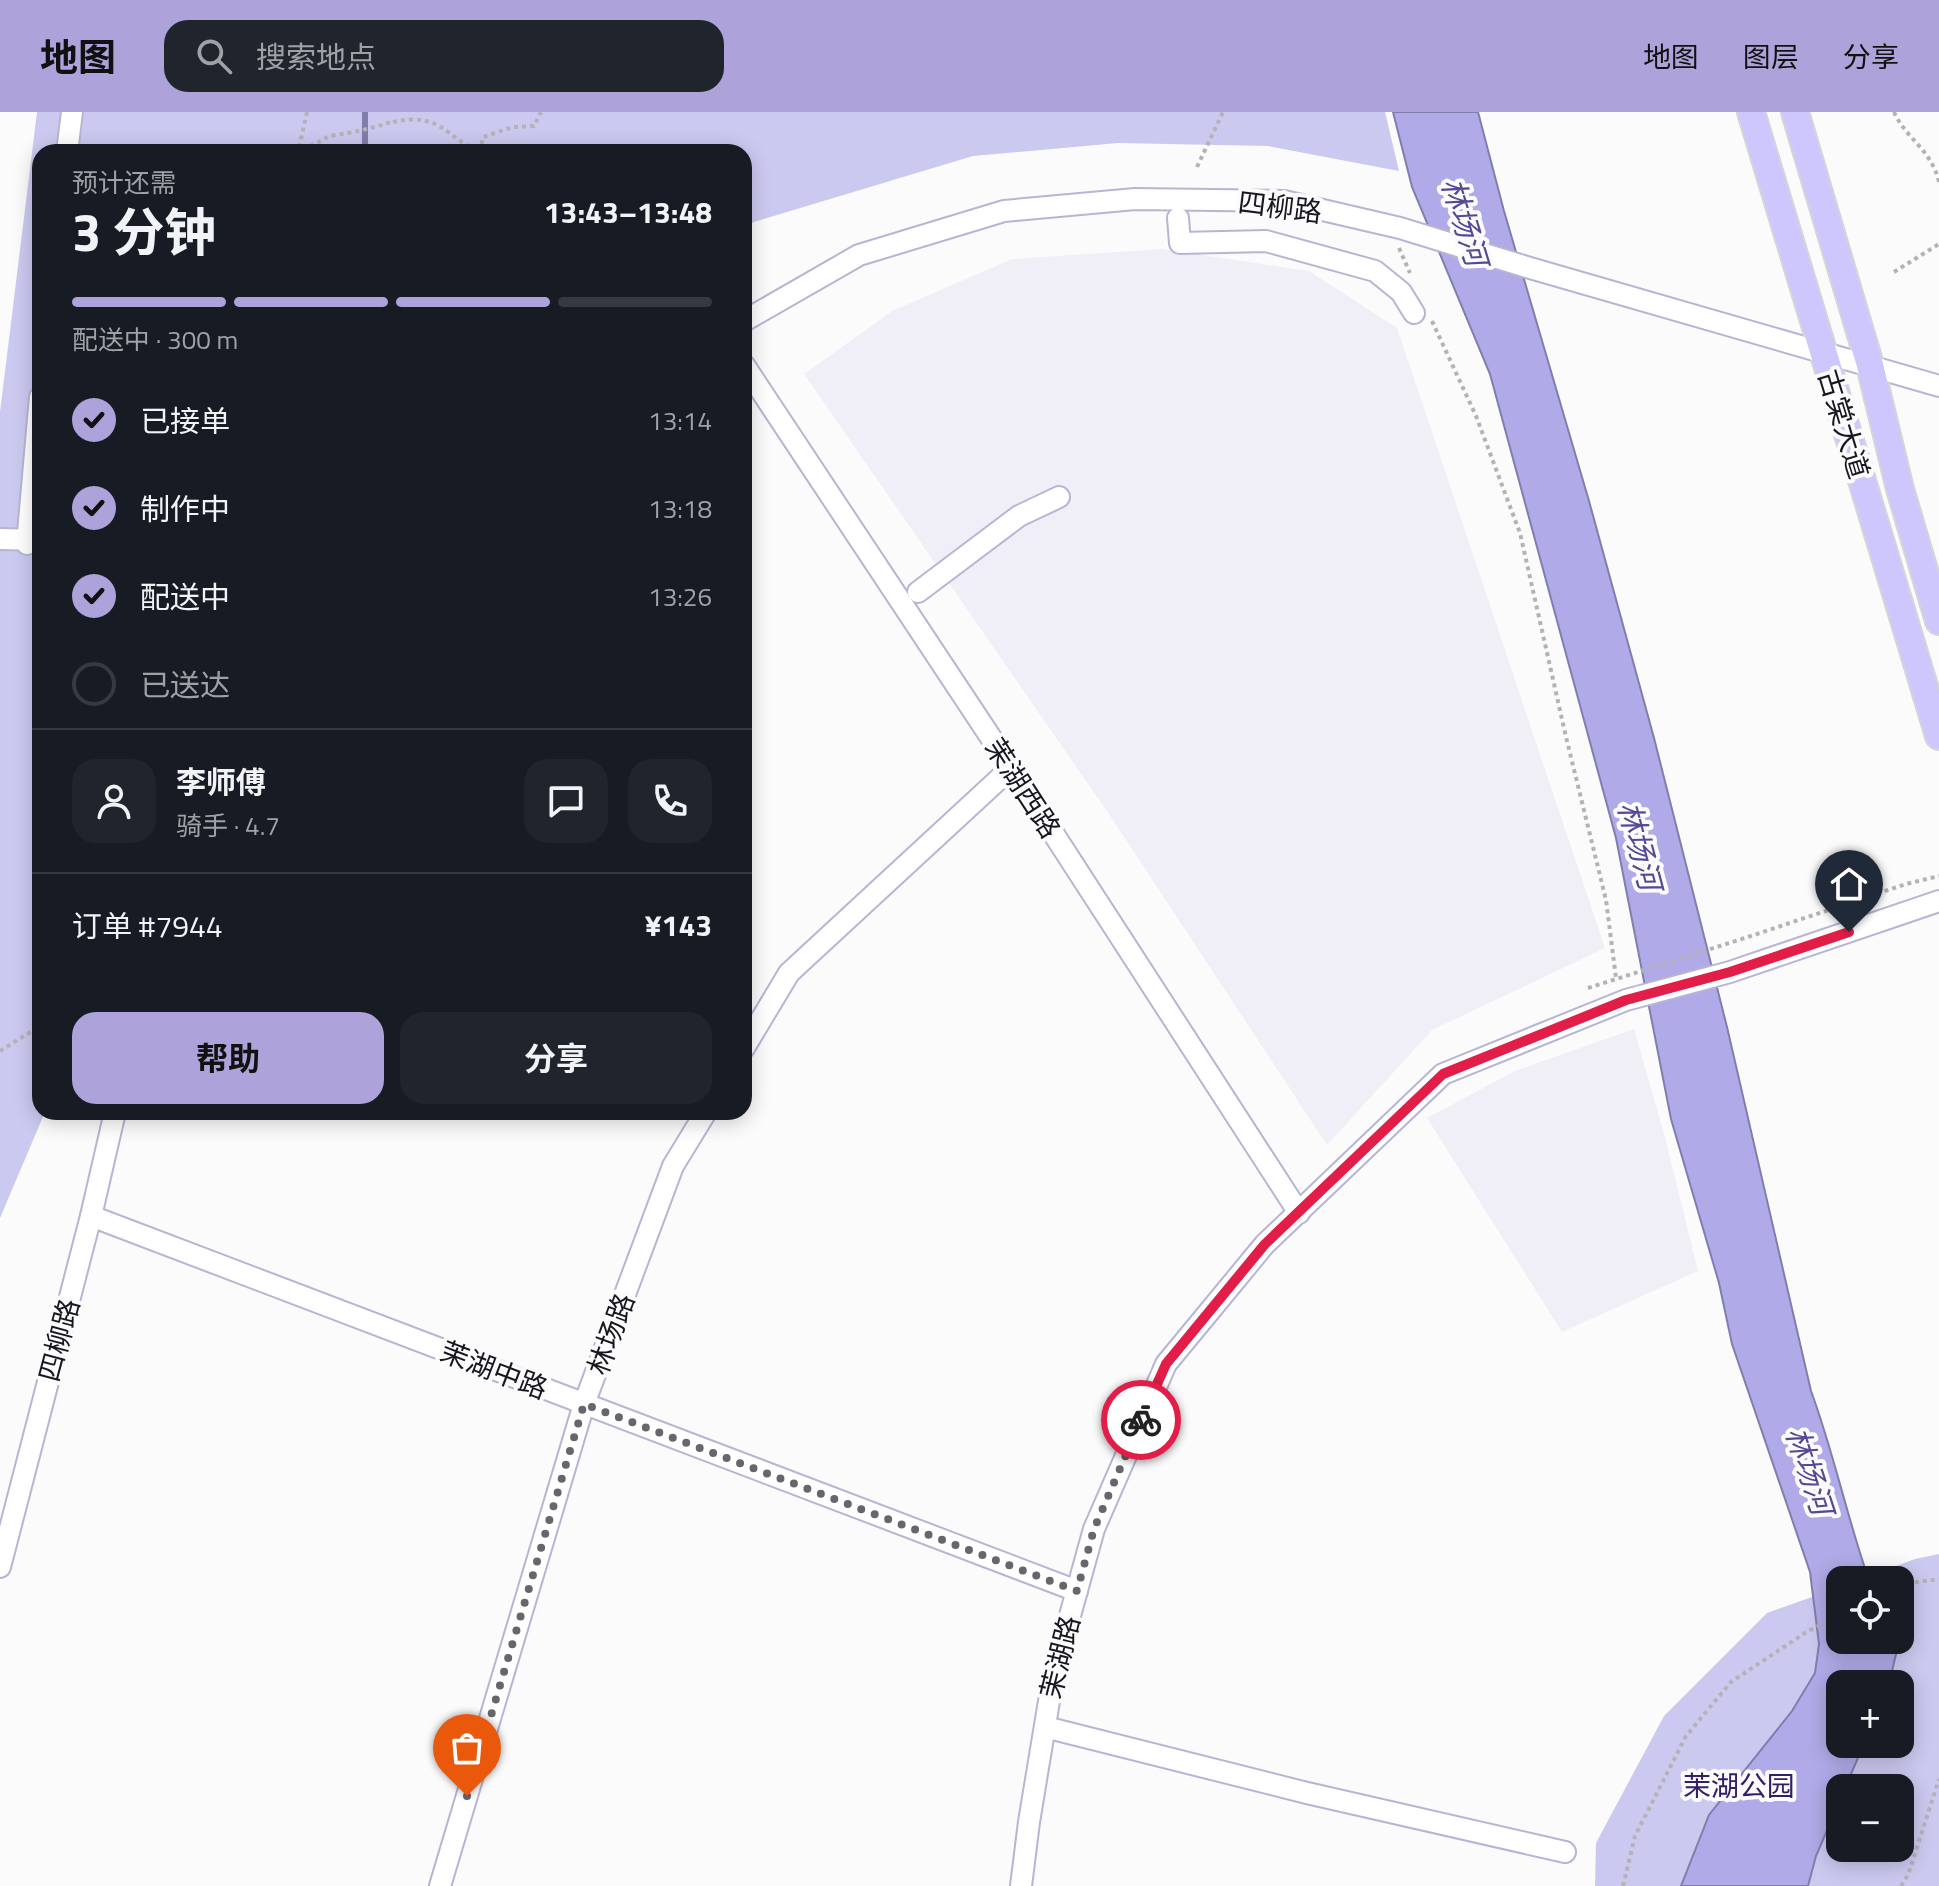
<!DOCTYPE html>
<html lang="zh">
<meta charset="utf-8">
<style>
body{margin:0;font-family:"Titillium Web","Noto Sans SC",sans-serif;background:#20242c;color:#f1f3f6;height:100vh;display:flex;flex-direction:column;font-size:30px;white-space:nowrap}
*{box-sizing:border-box;margin:0}
p{font-size:26px;color:#9ea1a6}
.icon{flex:none;width:44px;height:44px;fill:none;stroke:currentColor;stroke-width:2;stroke-linecap:round;stroke-linejoin:round}
.map{position:relative;flex:1;overflow:hidden}
.drawer{position:absolute;left:32px;top:32px;width:720px;height:976px;display:flex;flex-direction:column;background:#171b24;border-radius:24px;box-shadow:0 4px 20px #0003}
.drawer>*{flex:none}
.controls{position:absolute;left:1826px;top:1454px;display:grid;gap:16px}
.controls a{display:grid;place-items:center;width:88px;height:88px;border-radius:16px;background:#171b24;box-shadow:0 4px 20px #0003;font-size:40px}
.pin{position:absolute;display:grid;place-items:center;width:68px;height:68px;color:#fff;margin:-82px -34px;border-radius:50% 50% 50% 0;rotate:-45deg;box-shadow:0 0 8px #0007}
.pin .icon{rotate:45deg}
.courier{position:absolute;display:grid;place-items:center;width:80px;height:80px;margin:-40px;border:6px solid #e11d48;border-radius:50%;background:#fff;color:#222;box-shadow:0 2px 10px #0007}
.overview em{font-style:normal;font-weight:700}
.overview div{display:flex;flex-direction:column-reverse}
.overview{display:flex;align-items:center;justify-content:space-between;height:136px;padding:0 40px}
h1{font-size:52px;font-weight:700;line-height:60px}
.bar{display:grid;grid-template-columns:repeat(4,1fr);gap:12px 8px;align-content:center;height:96px;padding:0 40px}
.bar i{height:10px;border-radius:6px;background:#363941}
.bar .selected{background:#aea2da}
.bar p{grid-column:span 4}
.line{display:flex;align-items:center;gap:20px;padding:0 40px;border-top:2px solid #363941}
.line div{flex:1}
.round{display:grid;place-items:center;flex:none;width:84px;height:84px;border-radius:24px;background:#20242c}
ol{padding:0 40px;list-style:none}
li{display:flex;align-items:center;gap:24px;height:88px}
li p{margin-inline-start:auto}
li .icon{padding:8px;border-radius:50%;background:#aea2da;color:#111;stroke-width:4}
li:last-child{color:#9ea1a6}
li i{width:44px;height:44px;border:4px solid #363941;border-radius:50%}
.action{display:flex;gap:16px;margin-top:auto;padding:16px 40px}
.action a{flex:1;height:92px;border-radius:24px;background:#aea2da;color:#111;font-size:32px;font-weight:700;line-height:92px;text-align:center}
.action a+a{background:#20242c;color:#f1f3f6}
header{display:flex;align-items:center;gap:48px;box-sizing:border-box;height:112px;padding:0 40px;background:#aea2da;color:#111}
header strong{font-size:38px}
nav{display:flex;gap:44px;margin-inline-start:auto;font-size:28px}
.search{width:560px;height:72px;background:#20242c;display:flex;align-items:center;gap:20px;box-sizing:border-box;padding:0 28px;border-radius:24px;color:#9ea1a6;font-size:30px}
.map>svg:first-child{display:block}
.built{fill:#f0eff7}
.green{fill:#ccc9f0;fill-rule:evenodd}
.water{fill:#b0aae8;stroke:#827eac;stroke-width:2}
.lines{fill:none;stroke-linecap:round;stroke-linejoin:round}
.stream{stroke:#827eac;stroke-width:6}
.minor-casing{stroke:#b7b5d4;stroke-width:24}
.major-casing{stroke:#d5d5d7;stroke-width:30}
.path{stroke:#b3b3b6;stroke-width:4;stroke-dasharray:4 4;stroke-linecap:butt}
.minor{stroke:#fff;stroke-width:20}
.major{stroke:#cec7fe;stroke-width:26}
.done{stroke:#67666d;stroke-width:8;stroke-dasharray:0 14.4}
.route{stroke:#e11d48;stroke-width:10}
.labels{text-anchor:middle;stroke-width:8;stroke-linejoin:round;paint-order:stroke}
.street-label{font-size:28px;fill:#171621;stroke:#fbfbfb}
.park-label{font-size:28px;fill:#312067;stroke:#fbfbfb}
.water-label{font-size:30px;font-style:italic;fill:#554994;stroke:#fbfbfb}
</style>
<header>
<strong>地图</strong>
<div class="search"><svg class="icon" aria-label="search" viewBox="0 0 24 24"><circle cx="10" cy="10" r="6"/><path d="M15 15l6 6"/></svg>搜索地点</div>
<nav><a>地图</a><a>图层</a><a>分享</a></nav>
</header>
<div class="map">
<svg width="1939" height="1774" viewBox="0 0 1939 1774">
<rect width="100%" height="100%" fill="#fbfbfb"/>
<g class="built">
<path d="M 1162,137 L 1309,159 L 1397,216 L 1605,836 L 1432,918 L 1327,1033 L 1111,705 L 804,262 L 892,199 L 1012,147 Z"/>
<path d="M 1634,917 L 1663,1018 L 1698,1159 L 1562,1220 L 1427,1006 L 1515,959 Z"/>
</g>
<g class="green">
<path d="M 37,0 L 1385,0 L 1399,59 L 1268,34 L 1118,31 L 973,44 L 754,110 L 744,116 L 744,40 L 40,40 L 40,1000 L 45,1000 L 0,1106 L 0,300 Z"/>
<path d="M 1939,1442 L 1939,1774 L 1595,1774 L 1596,1731 L 1664,1604 L 1767,1501 L 1840,1475 L 1840,1528 L 1900,1528 L 1900,1468 L 1858,1468 L 1915,1447 ZM 1840,1572 L 1900,1572 L 1900,1632 L 1840,1632 ZM 1840,1676 L 1900,1676 L 1900,1736 L 1840,1736 Z"/>
</g>
<path class="water" d="M 1393,0 L 1478,0 L 1504,99 L 1589,389 L 1654,626 L 1727,915 L 1811,1279 C 1834,1341 1847,1406 1869,1468 L 1840,1468 L 1840,1528 L 1890,1528 L 1896,1542 L 1889,1572 L 1840,1572 L 1840,1632 L 1864,1632 L 1845,1676 L 1840,1676 L 1840,1688 L 1816,1744 L 1808,1774 L 1681,1774 L 1709,1703 L 1792,1599 L 1815,1561 L 1819,1532 L 1810,1460 L 1732,1232 L 1719,1171 L 1671,1007 L 1616,726 L 1490,262 L 1412,75 Z"/>
<g class="lines">
<path class="stream" d="M 365,40 L 365,0"/>
<defs>
<g id="minor">
<path d="M 67,40 L 72,0"/>
<path d="M 1178,106 L 1180,131 L 1266,129 L 1375,159 L 1401,180 L 1414,201"/>
<path d="M 744,209 L 859,143 L 1004,99 L 1135,87 L 1284,89 L 1400,116 L 1530,156 L 1939,274"/>
<path d="M 744,253 L 1011,656 L 1299,1101"/>
<path d="M 0,427 L 40,428"/>
<path d="M 27,432 L 40,285"/>
<path d="M 918,480 L 1019,404 L 1059,385"/>
<path d="M 744,936 L 789,861 L 1011,656"/>
<path d="M 91,1104 L 1077,1479"/>
<path d="M 0,1455 L 91,1104 L 115,1000"/>
<path d="M 1045,1615 L 1307,1681 L 1565,1740"/>
<path d="M 440,1774 L 584,1292 L 673,1054 L 706,1000"/>
<path d="M 1021,1774 L 1029,1710 L 1053,1565 L 1094,1417 L 1166,1252 L 1265,1132 L 1443,962 L 1626,888 L 1730,860 L 1939,789"/>
</g>
<g id="major">
<path d="M 1751,0 L 1939,624"/>
<path d="M 1795,0 L 1870,253 L 1900,377 L 1939,509"/>
</g>
</defs>
<use href="#minor" class="minor-casing"/>
<use href="#major" class="major-casing"/>
<g class="path">
<path d="M 307,0 L 299,36 C 319,34 322,25 335,23 C 356,20 374,16 394,9"/>
<path d="M 1894,0 C 1907,28 1931,37 1939,70"/>
<path d="M 393,10 C 440,0 444,23 479,40"/>
<path d="M 480,40 L 483,25 L 513,15 L 534,14 L 541,0"/>
<path d="M 1197,55 L 1223,0"/>
<path d="M 1399,136 L 1410,161"/>
<path d="M 1894,160 L 1939,132"/>
<path d="M 1432,209 L 1476,304 L 1520,421 L 1566,625 L 1606,788 L 1616,866"/>
<path d="M 1588,876 L 1748,825 L 1906,772 L 1939,764"/>
<path d="M 0,939 L 40,914"/>
<path d="M 1900,1476 L 1911,1471 L 1939,1467"/>
<path d="M 1623,1774 L 1635,1724 L 1686,1624 L 1731,1570 L 1808,1519 L 1840,1504"/>
<path d="M 1901,1774 L 1908,1763 L 1939,1667"/>
</g>
<use href="#minor" class="minor"/>
<use href="#major" class="major"/>
</g>
<g class="lines">
<path class="done" d="M 467,1684 L 584,1292 L 1077,1479 L 1094,1417 L 1141,1308"/>
<path class="route" d="M 1141,1308 L 1166,1252 L 1265,1132 L 1443,962 L 1626,888 L 1730,860 L 1849,820"/>
</g>
<g class="labels">
<g class="street-label">
<text transform="translate(1280 95) rotate(7)" y="10">四柳路</text>
<text transform="translate(1844 312) rotate(73)" y="10">古棠大道</text>
<text transform="translate(1023 676) rotate(57)" y="10">茉湖西路</text>
<text transform="translate(611 1222) rotate(-70)" y="10">林场路</text>
<text transform="translate(59 1228) rotate(-75)" y="10">四柳路</text>
<text transform="translate(494 1258) rotate(21)" y="10">茉湖中路</text>
<text transform="translate(1060 1545) rotate(-76)" y="10">茉湖路</text>
</g>
<g class="park-label">
<text x="1739" y="1684">茉湖公园</text>
</g>
<g class="water-label">
<text transform="translate(1464 110) rotate(73)" y="10">林场河</text>
<text transform="translate(1639 734) rotate(75)" y="10">林场河</text>
<text transform="translate(1809 1359) rotate(72)" y="10">林场河</text>
</g>
</g>
</svg>
<div class="controls">
<a><svg class="icon" aria-label="locate" viewBox="0 0 24 24"><circle cx="12" cy="12" r="6"/><path d="M12 2v4M12 18v4M2 12h4M18 12h4"/></svg></a>
<a>+</a>
<a>−</a>
</div>
<div class="pin" style="left:467px;top:1684px;background:#ea580c"><svg class="icon" aria-label="bag" viewBox="0 0 24 24"><path d="M5 8h14l-1 12H6zM9 8a3 3 0 0 1 6 0"/></svg></div>
<div class="pin" style="left:1849px;top:820px;background:#1f2937"><svg class="icon" aria-label="home" viewBox="0 0 24 24"><path d="M3 11l9-7 9 7M6 9v11h12V9"/></svg></div>
<div class="courier" style="left:1141px;top:1308px"><svg class="icon" aria-label="bike" viewBox="0 0 24 24"><circle cx="6" cy="16" r="4"/><circle cx="18" cy="16" r="4"/><path d="M6 16l4-8h5l3 8M10 8l3 8H6M13 5h3"/></svg></div>
<section class="drawer">
<div class="overview"><div><h1>3 分钟</h1><p>预计还需</p></div><em>13:43–13:48</em></div>
<div class="bar"><i class="selected"></i><i class="selected"></i><i class="selected"></i><i></i><p>配送中 · 300 m</p></div>
<ol>
<li><svg class="icon" aria-label="check" viewBox="0 0 24 24"><path d="M5 12l5 5 9-10"/></svg>已接单<p>13:14</p></li>
<li><svg class="icon" aria-label="check" viewBox="0 0 24 24"><path d="M5 12l5 5 9-10"/></svg>制作中<p>13:18</p></li>
<li><svg class="icon" aria-label="check" viewBox="0 0 24 24"><path d="M5 12l5 5 9-10"/></svg>配送中<p>13:26</p></li>
<li><i></i>已送达</li>
</ol>
<div class="line" style="height:144px"><a class="round"><svg class="icon" aria-label="person" viewBox="0 0 24 24"><circle cx="12" cy="8" r="4"/><path d="M4 21q1-7 8-7t8 7"/></svg></a><div><b>李师傅</b><p>骑手 · 4.7</p></div><a class="round"><svg class="icon" aria-label="chat" viewBox="0 0 24 24"><path d="M4 5h16v11H9l-5 4z"/></svg></a><a class="round"><svg class="icon" aria-label="phone" viewBox="0 0 24 24"><path d="M5 4h4l2 5-3 2q2 4 5 5l2-3 5 2v4C11 20 4 13 5 4z"/></svg></a></div>
<div class="line" style="height:104px"><div>订单 #7944</div><b>¥143</b></div>
<div class="action"><a>帮助</a><a>分享</a></div>
</section>
</div>
